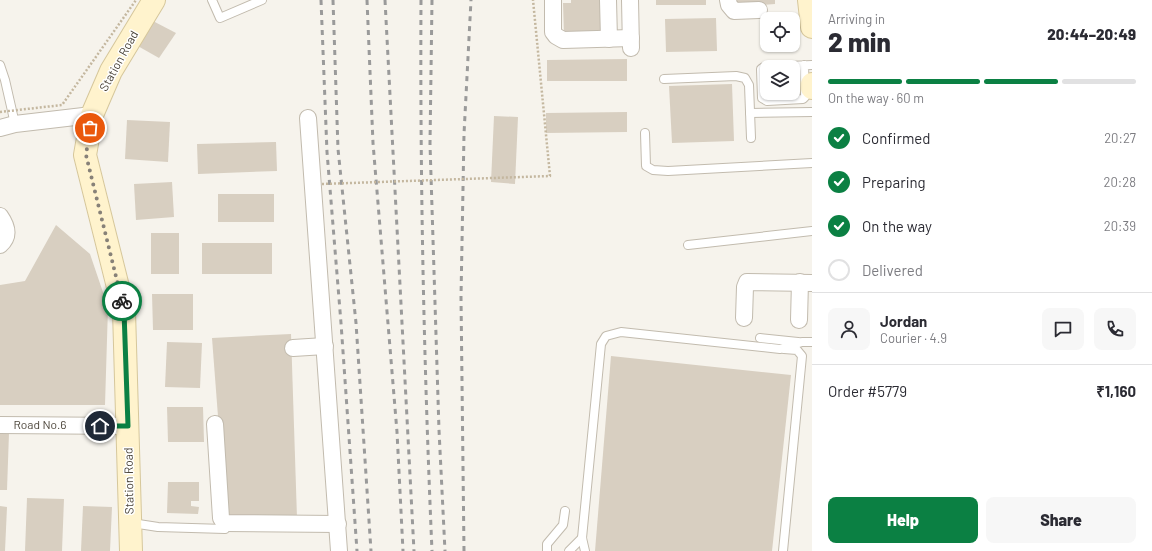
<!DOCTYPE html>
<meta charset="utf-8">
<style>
body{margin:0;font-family:Barlow,sans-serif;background:#f7f7f7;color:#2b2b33;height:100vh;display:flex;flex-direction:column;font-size:15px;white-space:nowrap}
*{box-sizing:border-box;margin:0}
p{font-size:13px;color:#7c7c81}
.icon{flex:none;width:22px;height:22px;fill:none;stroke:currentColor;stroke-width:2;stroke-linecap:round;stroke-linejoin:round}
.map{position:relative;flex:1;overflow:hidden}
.drawer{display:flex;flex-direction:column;background:#fff;width:340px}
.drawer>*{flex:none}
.tools{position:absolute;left:760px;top:12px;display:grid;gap:8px}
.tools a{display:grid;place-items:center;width:40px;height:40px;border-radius:8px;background:#fff;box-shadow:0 1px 3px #0004;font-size:20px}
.pin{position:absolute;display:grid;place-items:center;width:34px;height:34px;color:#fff;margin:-17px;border:2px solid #fff;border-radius:50%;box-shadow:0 1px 4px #0007}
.courier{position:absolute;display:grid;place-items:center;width:40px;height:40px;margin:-20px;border:3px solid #0b8043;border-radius:50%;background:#fff;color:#222;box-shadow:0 1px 5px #0007}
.overview em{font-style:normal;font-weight:800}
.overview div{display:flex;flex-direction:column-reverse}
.overview{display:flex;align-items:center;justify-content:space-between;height:68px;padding:0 16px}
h1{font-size:26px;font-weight:800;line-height:30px}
.bar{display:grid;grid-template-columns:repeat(4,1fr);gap:6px 4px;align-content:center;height:48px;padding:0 16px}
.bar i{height:5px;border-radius:3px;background:#e1e1e2}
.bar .current{background:#0b8043}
.bar p{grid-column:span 4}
.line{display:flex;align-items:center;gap:10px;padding:0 16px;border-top:1px solid #e1e1e2}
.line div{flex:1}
.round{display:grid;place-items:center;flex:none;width:42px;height:42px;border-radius:8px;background:#f7f7f7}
ol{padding:0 16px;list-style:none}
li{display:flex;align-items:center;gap:12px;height:44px}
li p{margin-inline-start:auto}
li .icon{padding:4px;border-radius:50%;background:#0b8043;color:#fff;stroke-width:4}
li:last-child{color:#7c7c81}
li i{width:22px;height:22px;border:2px solid #e1e1e2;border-radius:50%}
.action{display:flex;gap:8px;margin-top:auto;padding:8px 16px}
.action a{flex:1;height:46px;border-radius:8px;background:#0b8043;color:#fff;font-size:16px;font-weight:800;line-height:46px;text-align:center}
.action a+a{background:#f7f7f7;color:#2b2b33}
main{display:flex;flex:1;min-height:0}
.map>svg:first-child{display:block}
.building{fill:#d8cfc1}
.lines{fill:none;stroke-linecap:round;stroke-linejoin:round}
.lane-casing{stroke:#c2bbae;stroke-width:10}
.street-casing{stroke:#c2bbae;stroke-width:18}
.secondary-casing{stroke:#d6c79b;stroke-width:24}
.lane{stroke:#fff;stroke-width:8}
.street{stroke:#fff;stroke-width:16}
.secondary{stroke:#fff3cd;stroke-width:22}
.rail{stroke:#9a9a9a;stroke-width:3;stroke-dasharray:5 5;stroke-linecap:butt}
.path-bridge{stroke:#c4b79f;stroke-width:2.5;stroke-dasharray:2 2;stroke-linecap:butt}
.done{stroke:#878178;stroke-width:4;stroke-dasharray:0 7.2}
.route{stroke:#0b8043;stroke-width:5}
.labels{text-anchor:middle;stroke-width:3;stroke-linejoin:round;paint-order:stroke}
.street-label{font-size:12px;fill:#4b4439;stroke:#fff}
</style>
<main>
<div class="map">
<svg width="812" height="551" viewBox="0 0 812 551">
<rect width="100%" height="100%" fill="#f6f3ec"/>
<g class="building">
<path d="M 571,0 L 602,0 L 602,34 L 564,35 L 563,3 L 571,3 Z"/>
<rect x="656" y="0" width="50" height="5"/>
<path d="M 733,0 L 775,0 L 775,4 L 734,7 Z"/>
<path d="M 716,18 L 717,51 L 666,52 L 665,19 Z"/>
<path d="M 151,20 L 176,33 L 159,58 L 136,45 Z"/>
<path d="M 627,59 L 627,81 L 547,81 L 547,60 Z"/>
<path d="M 732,84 L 734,141 L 672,143 L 669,86 Z"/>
<path d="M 627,112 L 627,132 L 546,133 L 546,113 Z"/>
<path d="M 494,116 L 518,117 L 515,184 L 491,182 Z"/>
<path d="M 127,120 L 170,122 L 168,162 L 125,159 Z"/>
<path d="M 276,142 L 277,171 L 198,174 L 197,144 Z"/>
<path d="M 172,182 L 174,217 L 136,220 L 134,184 Z"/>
<rect x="218" y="194" width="56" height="28"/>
<path d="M 56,225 L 90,254 L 108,307 L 105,405 L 0,405 L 0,285 L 25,281 Z"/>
<rect x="151" y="233" width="28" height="41"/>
<rect x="202" y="243" width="70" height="31"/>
<path d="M 152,294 L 193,294 L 193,330 L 153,330 Z"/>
<path d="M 291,334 L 297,518 L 226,521 L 212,338 Z"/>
<path d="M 167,342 L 202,343 L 200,388 L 165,387 Z"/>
<path d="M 611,356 L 791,375 L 772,551 L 595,551 Z"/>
<path d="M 167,407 L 203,407 L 204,442 L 168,442 Z"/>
<path d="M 0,433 L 9,433 L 7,490 L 0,490 Z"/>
<path d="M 168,482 L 199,482 L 199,501 L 191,501 L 191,506 L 199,507 L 198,514 L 167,513 Z"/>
<path d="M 27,498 L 64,499 L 62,551 L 25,551 Z"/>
<path d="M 0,506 L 7,507 L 5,551 L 0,551 Z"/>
<path d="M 83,506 L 112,507 L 110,551 L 81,551 Z"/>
</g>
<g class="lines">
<defs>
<g id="lane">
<path d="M 212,0 L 220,18 L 262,0"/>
<path d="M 0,65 L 5,80 L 15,124"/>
<path d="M 804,65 L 805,97 L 803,99 L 767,101 L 762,98 L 761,69 L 764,67 L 812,65"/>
<path d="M 664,79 L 736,76 L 745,78 L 749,85 L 751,138"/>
<path d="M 750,113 L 812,112"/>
<path d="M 645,133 L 646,166 L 653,170 L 668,171 L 812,163"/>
<path d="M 688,245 L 812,231"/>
<path d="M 760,338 L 798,342"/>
<path d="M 132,523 L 158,527 L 225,529"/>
<path d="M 547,551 L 547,544 L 563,525 L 565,511"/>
<path d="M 569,551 L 582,538"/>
<path d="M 585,551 L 582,538 L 601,344 L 606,336 L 621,332 L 780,349 L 802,342 L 812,342"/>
<path d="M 783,551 L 802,356 L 797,350 L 784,349"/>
</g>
<g id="street">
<path d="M 553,0 L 553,32 L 556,36 L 563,40 L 631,38"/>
<path d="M 608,0 L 609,39"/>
<path d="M 630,0 L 631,48"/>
<path d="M 728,0 L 729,5 L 734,11 L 759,10"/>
<path d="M 308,118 L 339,551"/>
<path d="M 0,128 L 15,124 L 92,115"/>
<path d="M 0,216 C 7,226 10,236 0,245"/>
<path d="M 744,318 L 745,287 L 747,282 L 812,283"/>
<path d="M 799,320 L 800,282"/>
<path d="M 293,348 L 325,346"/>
<path d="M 215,424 L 221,518 L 224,523 L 338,524"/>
<path d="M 0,425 L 128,426"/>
</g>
<g id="secondary">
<path d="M 809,0 L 812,27"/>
<path d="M 812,84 L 812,88"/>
<path d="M 131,551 L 124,311 L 85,155 L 92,115 L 111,71 L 154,0"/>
</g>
</defs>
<use href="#lane" class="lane-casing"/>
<use href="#street" class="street-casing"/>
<use href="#secondary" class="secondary-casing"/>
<use href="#lane" class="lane"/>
<use href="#street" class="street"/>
<use href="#secondary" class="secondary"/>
<g class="rail">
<path d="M 321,0 L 327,152 L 341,323 L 357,551"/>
<path d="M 333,0 L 338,149 L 356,323 L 371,551"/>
<path d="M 367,0 L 373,143 L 397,432 L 403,551"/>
<path d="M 385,0 L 414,551"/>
<path d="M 421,0 C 420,184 424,367 432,551"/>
<path d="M 432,0 L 430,144 L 439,430 L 445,551"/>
<path d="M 464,551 L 461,297 L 464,134 L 471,0"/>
</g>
<g class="path-bridge">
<path d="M 0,112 L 62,105 L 136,0"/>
<path d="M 322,184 L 550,176 L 533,0"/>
</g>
</g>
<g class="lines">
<path class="done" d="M 90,128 L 86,155 L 122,301"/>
<path class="route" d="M 100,426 L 128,426 L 124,311 L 122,301"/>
</g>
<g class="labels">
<g class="street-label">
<text transform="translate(119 61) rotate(-61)" y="4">Station Road</text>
<text x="40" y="429">Road No.6</text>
<text transform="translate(129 481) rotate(-91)" y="4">Station Road</text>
</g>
</g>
</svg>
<div class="tools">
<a><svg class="icon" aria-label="locate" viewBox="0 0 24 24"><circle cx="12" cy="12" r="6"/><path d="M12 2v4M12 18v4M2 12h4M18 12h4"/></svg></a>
<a><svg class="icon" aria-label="layers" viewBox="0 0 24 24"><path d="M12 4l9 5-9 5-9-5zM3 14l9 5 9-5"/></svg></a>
</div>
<div class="pin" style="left:90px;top:128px;background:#ea580c"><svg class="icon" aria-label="bag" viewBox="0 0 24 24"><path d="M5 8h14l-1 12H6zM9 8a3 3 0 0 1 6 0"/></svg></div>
<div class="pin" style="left:100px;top:426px;background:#1f2937"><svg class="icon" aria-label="home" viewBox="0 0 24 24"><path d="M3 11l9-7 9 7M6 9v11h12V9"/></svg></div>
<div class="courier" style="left:122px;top:301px"><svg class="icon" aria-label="bike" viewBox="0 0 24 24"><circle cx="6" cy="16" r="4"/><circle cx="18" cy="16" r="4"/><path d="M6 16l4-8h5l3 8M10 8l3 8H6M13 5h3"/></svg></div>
</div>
<section class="drawer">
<div class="overview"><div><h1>2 min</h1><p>Arriving in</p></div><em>20:44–20:49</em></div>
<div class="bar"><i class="current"></i><i class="current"></i><i class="current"></i><i></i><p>On the way · 60 m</p></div>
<ol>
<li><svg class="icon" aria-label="check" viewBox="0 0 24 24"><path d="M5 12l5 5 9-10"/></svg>Confirmed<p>20:27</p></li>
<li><svg class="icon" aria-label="check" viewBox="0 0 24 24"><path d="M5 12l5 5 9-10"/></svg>Preparing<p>20:28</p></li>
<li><svg class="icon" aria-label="check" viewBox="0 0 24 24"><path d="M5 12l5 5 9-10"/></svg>On the way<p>20:39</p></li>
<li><i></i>Delivered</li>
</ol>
<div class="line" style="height:72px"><a class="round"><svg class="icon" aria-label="person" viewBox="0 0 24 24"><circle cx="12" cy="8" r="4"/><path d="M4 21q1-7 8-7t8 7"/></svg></a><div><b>Jordan</b><p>Courier · 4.9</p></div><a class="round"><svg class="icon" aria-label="chat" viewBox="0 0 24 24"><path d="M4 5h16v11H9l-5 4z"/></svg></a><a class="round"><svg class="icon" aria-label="phone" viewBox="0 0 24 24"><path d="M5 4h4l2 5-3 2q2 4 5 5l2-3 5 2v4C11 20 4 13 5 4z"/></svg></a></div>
<div class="line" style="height:52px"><div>Order #5779</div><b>₹1,160</b></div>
<div class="action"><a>Help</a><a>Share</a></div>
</section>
</main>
